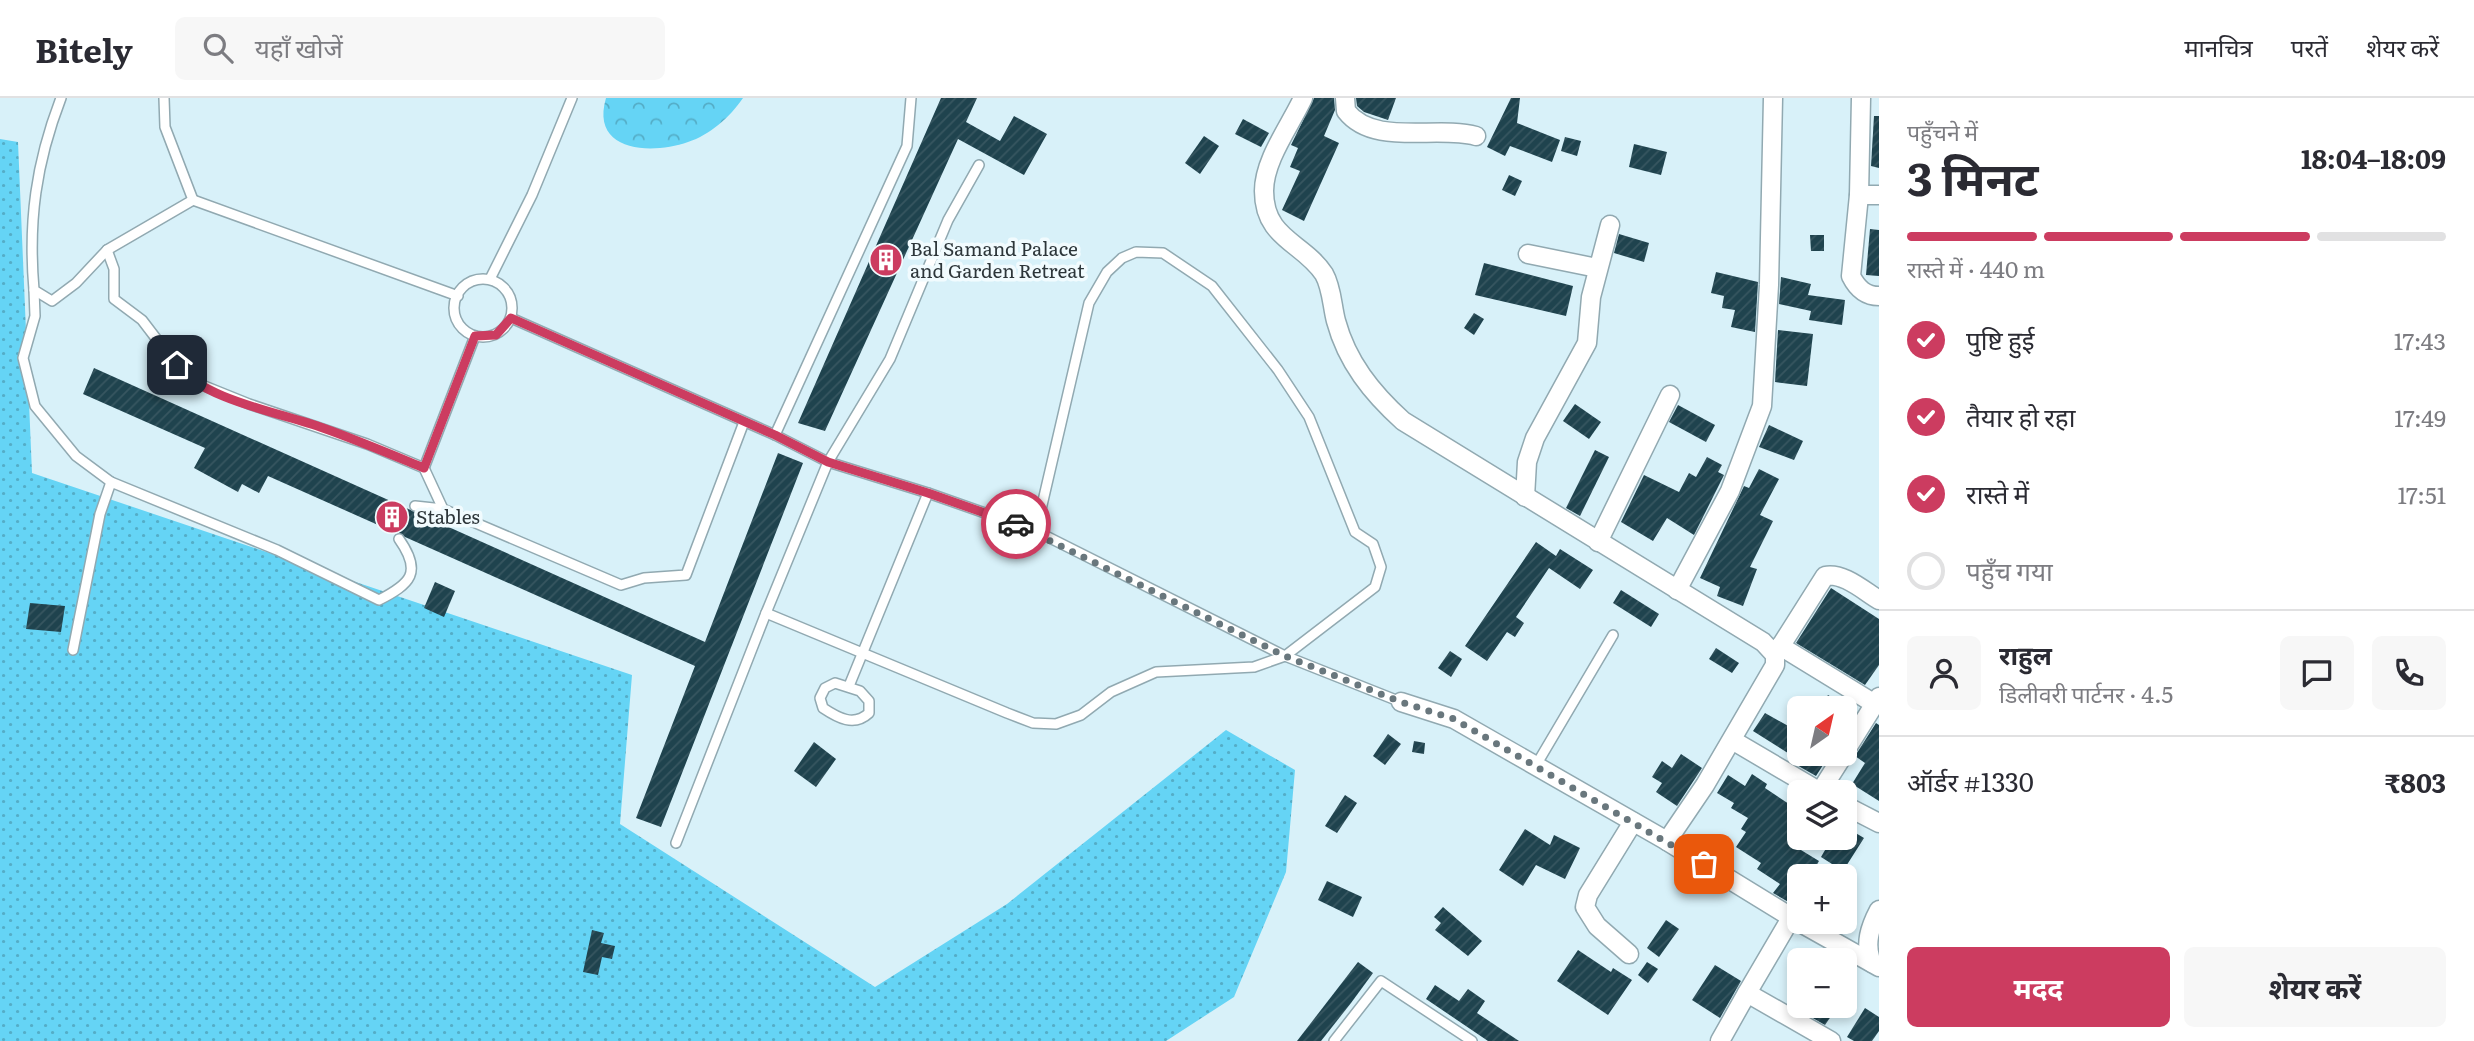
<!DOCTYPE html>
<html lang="hi">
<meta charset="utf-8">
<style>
body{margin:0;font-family:Literata,"Noto Sans Devanagari",serif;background:#f7f7f7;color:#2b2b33;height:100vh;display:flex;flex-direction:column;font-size:26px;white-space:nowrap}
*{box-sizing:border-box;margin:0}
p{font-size:23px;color:#7c7c81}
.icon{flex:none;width:38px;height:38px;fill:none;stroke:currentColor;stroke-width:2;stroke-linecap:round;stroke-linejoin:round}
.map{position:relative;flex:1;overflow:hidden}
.details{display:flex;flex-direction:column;background:#fff;width:595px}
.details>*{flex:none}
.needle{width:46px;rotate:34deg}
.fabs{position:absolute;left:1787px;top:598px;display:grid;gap:14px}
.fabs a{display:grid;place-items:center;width:70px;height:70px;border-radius:10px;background:#fff;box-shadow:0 4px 10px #0003;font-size:35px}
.pin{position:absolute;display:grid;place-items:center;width:60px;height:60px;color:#fff;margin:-30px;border-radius:14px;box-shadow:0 4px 10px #0006}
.courier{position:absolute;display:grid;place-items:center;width:70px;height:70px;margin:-35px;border:5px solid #cc3c60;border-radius:50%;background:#fff;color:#222;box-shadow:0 2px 9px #0007}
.summary em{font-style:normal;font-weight:700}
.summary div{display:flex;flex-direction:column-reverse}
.summary{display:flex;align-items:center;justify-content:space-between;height:119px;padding:0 28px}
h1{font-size:46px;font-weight:700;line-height:52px}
.bar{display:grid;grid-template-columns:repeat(4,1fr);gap:10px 7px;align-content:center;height:84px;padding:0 28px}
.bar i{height:9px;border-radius:5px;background:#e1e1e2}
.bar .active{background:#cc3c60}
.bar p{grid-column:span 4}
.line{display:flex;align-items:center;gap:18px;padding:0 28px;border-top:2px solid #e1e1e2}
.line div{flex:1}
.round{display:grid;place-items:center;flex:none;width:74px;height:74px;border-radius:10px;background:#f7f7f7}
ol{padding:0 28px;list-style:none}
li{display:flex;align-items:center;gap:21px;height:77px}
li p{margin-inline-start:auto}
li .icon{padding:7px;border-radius:50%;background:#cc3c60;color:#fff;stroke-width:4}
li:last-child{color:#7c7c81}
li i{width:38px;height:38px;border:4px solid #e1e1e2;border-radius:50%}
.cta{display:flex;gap:14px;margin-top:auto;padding:14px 28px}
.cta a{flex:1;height:80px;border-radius:10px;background:#cc3c60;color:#fff;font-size:28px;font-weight:700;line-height:80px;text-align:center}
.cta a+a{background:#f7f7f7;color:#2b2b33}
header{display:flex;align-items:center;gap:42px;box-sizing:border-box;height:98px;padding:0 35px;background:#fff;border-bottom:2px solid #e1e1e2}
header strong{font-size:33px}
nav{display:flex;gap:38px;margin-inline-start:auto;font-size:24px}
.search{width:490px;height:63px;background:#f7f7f7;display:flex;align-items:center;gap:18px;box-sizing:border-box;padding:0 24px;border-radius:10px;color:#7c7c81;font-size:26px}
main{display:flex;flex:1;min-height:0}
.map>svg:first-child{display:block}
.grass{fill:url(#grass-dots)}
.park{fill:url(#park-crowns)}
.building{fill:url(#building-hatch)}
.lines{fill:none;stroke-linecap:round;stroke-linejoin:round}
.lane-casing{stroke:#91a9b1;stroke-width:12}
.street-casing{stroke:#91a9b1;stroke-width:21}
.lane{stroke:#fff;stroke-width:9}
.street{stroke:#fff;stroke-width:18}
.done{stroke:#69777d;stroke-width:7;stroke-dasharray:0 12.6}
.route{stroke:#cc3c60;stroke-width:9}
.labels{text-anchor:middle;stroke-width:7;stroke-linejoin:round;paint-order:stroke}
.poi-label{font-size:19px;fill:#2d363a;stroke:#f1fbfe;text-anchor:start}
</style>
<header>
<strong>Bitely</strong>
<div class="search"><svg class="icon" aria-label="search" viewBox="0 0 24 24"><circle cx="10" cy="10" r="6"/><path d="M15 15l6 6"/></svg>यहाँ खोजें</div>
<nav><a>मानचित्र</a><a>परतें</a><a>शेयर करें</a></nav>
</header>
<main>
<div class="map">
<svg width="1879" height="943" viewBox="0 0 1879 943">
<defs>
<pattern id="grass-dots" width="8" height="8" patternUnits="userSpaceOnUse" patternTransform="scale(1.75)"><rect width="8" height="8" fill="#65d4f5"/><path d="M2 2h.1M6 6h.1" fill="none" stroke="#54adc7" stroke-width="1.8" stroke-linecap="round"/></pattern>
<pattern id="park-crowns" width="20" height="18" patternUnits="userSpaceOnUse" patternTransform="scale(1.75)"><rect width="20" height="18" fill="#65d4f5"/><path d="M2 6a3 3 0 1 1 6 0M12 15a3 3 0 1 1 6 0" fill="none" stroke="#54adc7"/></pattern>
<pattern id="building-hatch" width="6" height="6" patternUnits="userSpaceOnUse" patternTransform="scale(1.75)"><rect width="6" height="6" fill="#1f434e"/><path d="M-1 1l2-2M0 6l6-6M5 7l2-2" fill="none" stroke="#375660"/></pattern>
</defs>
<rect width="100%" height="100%" fill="#d8f1f9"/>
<path class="grass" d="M 0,41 L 18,44 L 32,375 L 632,577 L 620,726 L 875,889 L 1007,806 L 1226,632 L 1295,672 L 1286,774 L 1234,899 L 1166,943 L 0,943 Z"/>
<path class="park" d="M 606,0 L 743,0 C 730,19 710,37 688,44 C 651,57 590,54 606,0 Z"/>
<g class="building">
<path d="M 941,0 L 977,0 L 966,24 L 1000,43 L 1014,18 L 1047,36 L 1024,77 L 958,41 L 825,333 L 798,325 Z"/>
<path d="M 1314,0 L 1334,0 L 1335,12 L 1324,38 L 1339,45 L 1304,123 L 1282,112 L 1300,73 L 1290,69 L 1298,50 L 1291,47 Z"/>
<path d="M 1356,0 L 1396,0 L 1388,22 L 1364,14 L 1357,8 Z"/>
<path d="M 1511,0 L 1520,0 L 1517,25 L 1560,42 L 1552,64 L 1510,48 L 1505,58 L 1487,49 Z"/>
<path d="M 1874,18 L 1879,18 L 1879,70 L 1871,68 Z"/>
<path d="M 1243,21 L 1269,35 L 1261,49 L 1235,36 Z"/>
<path d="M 1204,38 L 1219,48 L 1200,76 L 1185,65 Z"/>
<path d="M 1565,39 L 1581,43 L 1577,58 L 1561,53 Z"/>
<path d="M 1634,46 L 1667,54 L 1661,77 L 1629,69 Z"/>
<path d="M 1509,77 L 1522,83 L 1515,98 L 1502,92 Z"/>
<path d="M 1870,131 L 1879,132 L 1879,178 L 1866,177 Z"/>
<path d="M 1619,136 L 1649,145 L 1644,164 L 1614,155 Z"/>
<path d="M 1810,137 L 1824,137 L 1824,153 L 1811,153 Z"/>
<path d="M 1484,165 L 1573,188 L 1566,218 L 1475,197 Z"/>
<path d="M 1716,174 L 1758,184 L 1755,234 L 1731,229 L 1735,212 L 1722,210 L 1724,198 L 1711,195 Z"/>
<path d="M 1781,179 L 1811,186 L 1808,197 L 1845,202 L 1842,227 L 1809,222 L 1811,213 L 1779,206 Z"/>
<path d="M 1474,215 L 1484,221 L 1474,237 L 1464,230 Z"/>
<path d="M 1778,232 L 1813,236 L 1807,288 L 1775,284 Z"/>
<path d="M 94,270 L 705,544 L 778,355 L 803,365 L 661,729 L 636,720 L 695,568 L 268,378 L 259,395 L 242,386 L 238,394 L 194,370 L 205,350 L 83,296 Z"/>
<path d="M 1575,306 L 1601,324 L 1589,341 L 1563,323 Z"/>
<path d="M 1678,307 L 1715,327 L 1706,344 L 1669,324 Z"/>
<path d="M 1769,327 L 1803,343 L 1794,362 L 1759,349 Z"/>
<path d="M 1595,352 L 1609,359 L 1580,418 L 1566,410 Z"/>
<path d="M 1707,359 L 1722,367 L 1718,374 L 1724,377 L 1694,437 L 1667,420 L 1653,443 L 1621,424 L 1644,377 L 1679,394 L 1689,375 L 1696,379 Z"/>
<path d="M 1759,371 L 1779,381 L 1760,417 L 1773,423 L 1750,469 L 1757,471 L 1743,508 L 1717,498 L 1720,489 L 1700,480 L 1744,388 L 1749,390 Z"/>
<path d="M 1536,444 L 1556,458 L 1560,451 L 1593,472 L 1580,491 L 1549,470 L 1516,519 L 1524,525 L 1515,539 L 1507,534 L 1487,563 L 1465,548 Z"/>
<path d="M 435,484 L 455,493 L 444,519 L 424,510 Z"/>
<path d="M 1831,490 L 1879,521 L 1879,567 L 1865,587 L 1796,545 Z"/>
<path d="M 1621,492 L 1659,516 L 1651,529 L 1613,505 Z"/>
<path d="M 30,505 L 65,508 L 61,534 L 26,531 Z"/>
<path d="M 1716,550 L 1739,565 L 1732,575 L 1709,561 Z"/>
<path d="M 1450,553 L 1462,561 L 1451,579 L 1438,570 Z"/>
<path d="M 1828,597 L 1856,614 L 1844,633 L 1844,611 L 1819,611 Z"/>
<path d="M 1765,615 L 1799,634 L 1799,656 L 1830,656 L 1816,678 L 1788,662 L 1791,657 L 1753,633 Z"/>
<path d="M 1876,625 L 1879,627 L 1879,703 L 1852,686 L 1865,665 L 1855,658 Z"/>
<path d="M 1388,636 L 1401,646 L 1385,667 L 1373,658 Z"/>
<path d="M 1414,643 L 1425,645 L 1424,656 L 1412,654 Z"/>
<path d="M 814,644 L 836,661 L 816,689 L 794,673 Z"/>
<path d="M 1681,656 L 1702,670 L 1677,708 L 1656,694 L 1662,685 L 1652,679 L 1662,663 L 1672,670 Z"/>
<path d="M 1752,676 L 1767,686 L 1765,690 L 1789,706 L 1797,693 L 1799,695 L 1799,744 L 1796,749 L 1819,763 L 1810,779 L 1799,779 L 1799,795 L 1792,806 L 1773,795 L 1780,786 L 1757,771 L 1761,765 L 1736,749 L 1746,734 L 1741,731 L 1748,720 L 1731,710 L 1734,705 L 1717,695 L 1728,677 L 1745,688 Z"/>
<path d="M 1345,697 L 1357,705 L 1337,735 L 1325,728 Z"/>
<path d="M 1844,728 L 1864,740 L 1843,773 L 1821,759 L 1832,740 L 1844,740 Z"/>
<path d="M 1525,731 L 1550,747 L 1554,737 L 1580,750 L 1565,781 L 1536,767 L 1523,788 L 1499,772 Z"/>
<path d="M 1327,783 L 1362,799 L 1353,819 L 1318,802 Z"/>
<path d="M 1443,809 L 1482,843 L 1468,858 L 1435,832 L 1441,825 L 1434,819 Z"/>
<path d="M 1666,822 L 1679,831 L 1659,859 L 1647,850 Z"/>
<path d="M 592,832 L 604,835 L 601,845 L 615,848 L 612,861 L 602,859 L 598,877 L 583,874 Z"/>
<path d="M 1578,852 L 1611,874 L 1613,870 L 1632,882 L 1608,917 L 1557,883 Z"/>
<path d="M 1358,864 L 1373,875 L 1351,905 L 1321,943 L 1297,943 Z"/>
<path d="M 1647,864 L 1658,871 L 1648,885 L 1638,877 Z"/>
<path d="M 1715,867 L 1741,883 L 1720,920 L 1692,902 Z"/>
<path d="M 1435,887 L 1459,903 L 1468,891 L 1485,903 L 1477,915 L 1519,943 L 1488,943 L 1426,901 Z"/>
<path d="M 1818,908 L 1826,908 L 1834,914 L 1825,927 L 1811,919 Z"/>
<path d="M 1865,910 L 1879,919 L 1879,933 L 1872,943 L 1854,943 L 1847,939 Z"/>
</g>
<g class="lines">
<defs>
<g id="lane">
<path d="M 61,0 C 36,65 28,123 34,192 L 52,203 L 76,185 L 107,152 L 193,102 L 165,29 L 164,0"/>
<path d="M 979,67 L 948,122 L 890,261 L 828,364 L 766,515 L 1007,615 L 1033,625 L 1056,626 L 1081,617 L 1111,594 L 1156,574 L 1254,569 L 1285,558 L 1375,489 L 1381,469 L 1373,446 L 1355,434 L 1309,319 L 1278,272 L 1212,188 L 1163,155 L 1136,154 L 1122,160 L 1107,174 L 1089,205 L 1036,433"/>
<path d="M 193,102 L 458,198"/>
<path d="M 107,152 L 114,171 L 114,201 L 142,222 L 187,281 L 249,306 L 367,346 L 424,370 L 443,411 L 621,487 L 644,480 L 686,477 L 744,324"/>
<circle cx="483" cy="210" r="29"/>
<path d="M 490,181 L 532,97 L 572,0"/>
<path d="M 34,192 L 35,218 L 23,260 L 35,308 L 76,358 L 111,384"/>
<path d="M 511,220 L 775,337 L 828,364 L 928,395 L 1036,433 L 1285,558 L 1401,604"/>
<path d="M 775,337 L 907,48 L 911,0"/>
<path d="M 424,370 L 475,238"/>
<path d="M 415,408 L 443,411"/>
<path d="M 73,552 L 100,416 L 111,384 L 277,452 L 379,502 C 410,486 423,475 399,441"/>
<path d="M 835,585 L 860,593 L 869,603 L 869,615 C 854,629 838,620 823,610 L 820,600 L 825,590 Z"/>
<path d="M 849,588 L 928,395"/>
<path d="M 1535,669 L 1613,537"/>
<path d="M 676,745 L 766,515"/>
<path d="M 1334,943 L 1381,883 L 1472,943"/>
</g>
<g id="street">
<path d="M 1303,0 C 1290,28 1264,62 1264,93 C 1264,141 1303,144 1324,176 C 1332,190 1332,208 1336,223 C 1347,264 1372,295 1403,323 L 1763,544 L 1775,557 L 1775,567 L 1705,687 L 1667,743"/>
<path d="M 1345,0 L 1346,13 C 1374,49 1436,27 1476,38"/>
<path d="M 1861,0 L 1859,97 L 1851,178 C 1857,190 1865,198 1879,198"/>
<path d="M 1859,97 L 1879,97"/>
<path d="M 1528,156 L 1597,170"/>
<path d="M 1525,399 L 1527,364 L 1535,340 L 1587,245 L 1591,199 L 1610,127"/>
<path d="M 1598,444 L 1670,297"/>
<path d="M 1677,492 L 1730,393 L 1762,308 L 1769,187 L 1773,0"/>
<path d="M 1780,548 L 1875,606"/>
<path d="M 1775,557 L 1825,478 C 1843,474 1864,493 1879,502"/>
<path d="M 1401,604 L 1454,621 L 1667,743 L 1799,824"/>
<path d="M 1732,642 L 1822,695"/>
<path d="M 1844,655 L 1879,599"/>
<path d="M 1820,694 L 1844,656"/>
<path d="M 1844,707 L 1879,725"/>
<path d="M 1791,820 L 1747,895 L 1831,943"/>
<path d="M 1799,824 L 1879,869"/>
<path d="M 1629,856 L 1597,828 L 1585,809 L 1588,797 L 1633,724"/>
<path d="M 1872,865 C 1864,846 1870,829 1879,812"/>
<path d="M 1720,943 L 1747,895"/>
</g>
</defs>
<use href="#lane" class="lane-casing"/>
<use href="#street" class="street-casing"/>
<use href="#lane" class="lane"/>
<use href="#street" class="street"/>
</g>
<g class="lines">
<path class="done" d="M 1016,426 L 1285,558 L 1401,604 L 1454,621 L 1704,766"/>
<path class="route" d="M 177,267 C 203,302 282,315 323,330 C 357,342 390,356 424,370 L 475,238 L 496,237 L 511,220 L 775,337 L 828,364 L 928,395 L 1016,426"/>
</g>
<defs>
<symbol id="building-disc" viewBox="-11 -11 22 22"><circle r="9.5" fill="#cc3c60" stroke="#f1fbfe"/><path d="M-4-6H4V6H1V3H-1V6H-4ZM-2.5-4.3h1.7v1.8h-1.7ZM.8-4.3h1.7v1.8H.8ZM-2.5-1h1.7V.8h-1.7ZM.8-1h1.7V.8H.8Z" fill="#fff"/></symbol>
</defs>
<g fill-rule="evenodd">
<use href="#building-disc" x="867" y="143" width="38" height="38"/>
<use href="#building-disc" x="373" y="400" width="38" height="38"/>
</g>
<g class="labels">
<g class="poi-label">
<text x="910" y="158">Bal Samand Palace<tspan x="910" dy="22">and Garden Retreat</tspan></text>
<text x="416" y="426">Stables</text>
</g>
</g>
</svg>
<div class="fabs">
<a><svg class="needle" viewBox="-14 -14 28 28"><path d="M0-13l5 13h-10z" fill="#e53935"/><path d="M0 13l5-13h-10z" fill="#7c7c81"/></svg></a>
<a><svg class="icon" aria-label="layers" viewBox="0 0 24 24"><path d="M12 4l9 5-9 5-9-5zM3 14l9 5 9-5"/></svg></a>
<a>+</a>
<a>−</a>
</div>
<div class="pin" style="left:1704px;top:766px;background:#ea580c"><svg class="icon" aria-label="bag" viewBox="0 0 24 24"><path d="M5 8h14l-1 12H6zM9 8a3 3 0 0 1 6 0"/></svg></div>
<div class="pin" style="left:177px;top:267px;background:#1f2937"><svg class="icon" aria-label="home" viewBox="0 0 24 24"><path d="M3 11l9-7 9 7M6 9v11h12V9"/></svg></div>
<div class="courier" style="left:1016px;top:426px"><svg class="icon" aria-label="car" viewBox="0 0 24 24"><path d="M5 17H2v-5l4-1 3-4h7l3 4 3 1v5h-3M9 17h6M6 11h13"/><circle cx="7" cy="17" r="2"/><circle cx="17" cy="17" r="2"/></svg></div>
</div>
<section class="details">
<div class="summary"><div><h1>3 मिनट</h1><p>पहुँचने में</p></div><em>18:04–18:09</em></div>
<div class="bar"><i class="active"></i><i class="active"></i><i class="active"></i><i></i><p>रास्ते में · 440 m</p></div>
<ol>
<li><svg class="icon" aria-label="check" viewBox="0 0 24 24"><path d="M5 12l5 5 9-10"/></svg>पुष्टि हुई<p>17:43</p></li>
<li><svg class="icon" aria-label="check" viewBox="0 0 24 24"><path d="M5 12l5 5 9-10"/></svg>तैयार हो रहा<p>17:49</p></li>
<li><svg class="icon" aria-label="check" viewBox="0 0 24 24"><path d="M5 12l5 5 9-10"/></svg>रास्ते में<p>17:51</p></li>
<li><i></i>पहुँच गया</li>
</ol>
<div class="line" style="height:126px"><a class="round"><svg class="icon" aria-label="person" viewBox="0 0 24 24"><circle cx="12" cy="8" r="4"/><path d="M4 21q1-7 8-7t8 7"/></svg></a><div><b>राहुल</b><p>डिलीवरी पार्टनर · 4.5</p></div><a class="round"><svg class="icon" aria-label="chat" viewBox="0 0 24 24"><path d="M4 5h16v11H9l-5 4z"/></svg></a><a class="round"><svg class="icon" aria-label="phone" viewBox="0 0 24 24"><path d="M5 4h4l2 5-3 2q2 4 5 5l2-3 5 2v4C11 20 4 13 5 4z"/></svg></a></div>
<div class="line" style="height:91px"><div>ऑर्डर #1330</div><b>₹803</b></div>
<div class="cta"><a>मदद</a><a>शेयर करें</a></div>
</section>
</main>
